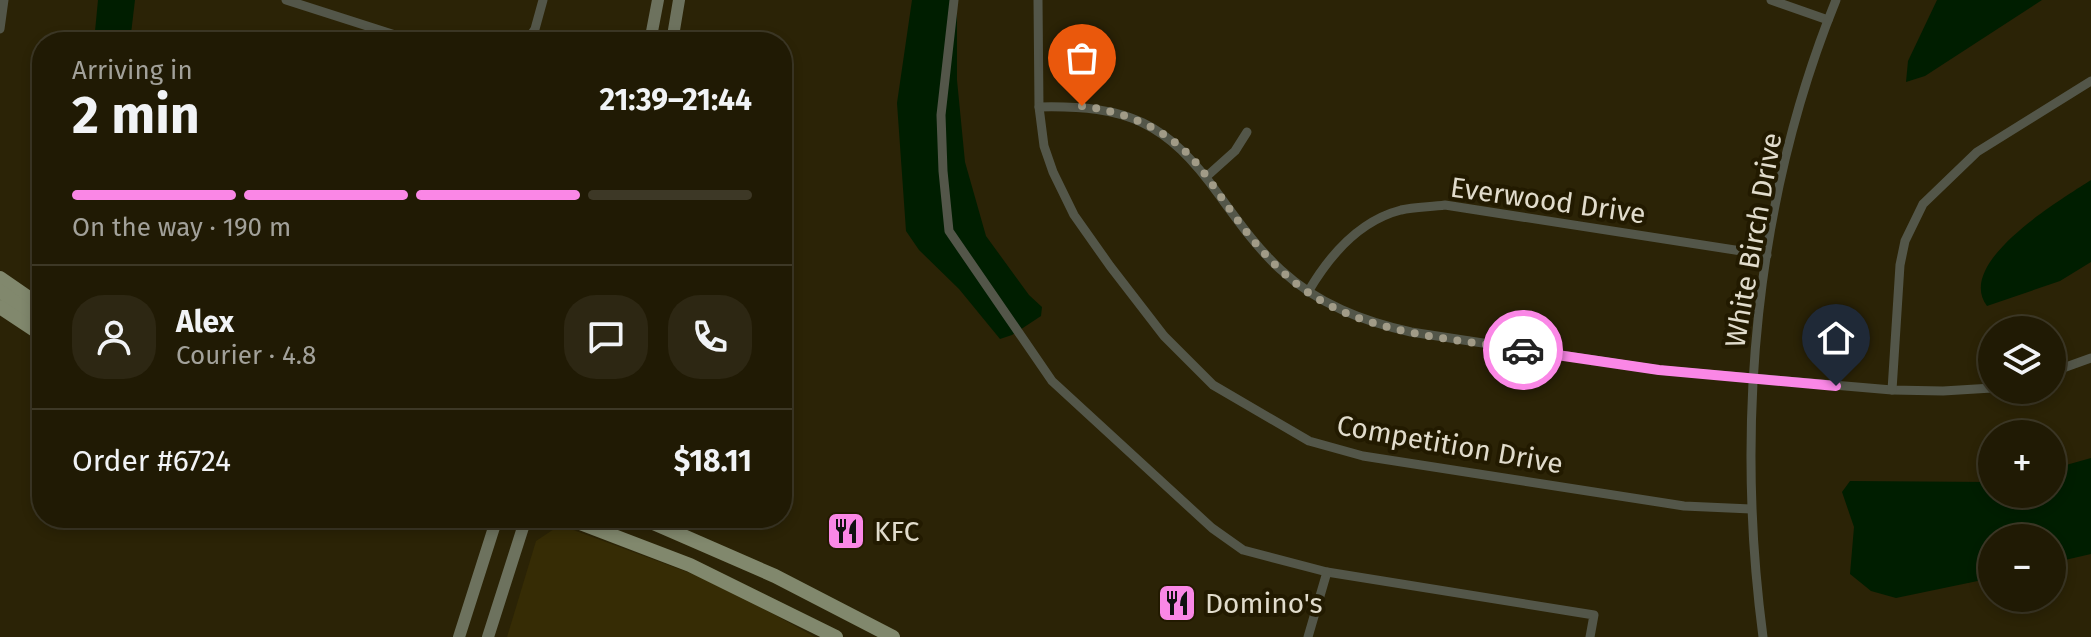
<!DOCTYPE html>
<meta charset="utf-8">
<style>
body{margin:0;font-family:"Fira Sans",sans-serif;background:#2d2713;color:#f1f3f6;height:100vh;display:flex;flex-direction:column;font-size:30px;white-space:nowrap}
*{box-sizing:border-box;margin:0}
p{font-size:26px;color:#a2a19a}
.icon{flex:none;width:44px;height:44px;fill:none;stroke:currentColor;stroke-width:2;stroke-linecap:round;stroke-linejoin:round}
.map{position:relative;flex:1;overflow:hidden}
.panel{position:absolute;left:32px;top:32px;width:760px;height:496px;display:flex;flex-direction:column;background:#201a04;border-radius:32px;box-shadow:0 4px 12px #0003,0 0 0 2px #3d3826}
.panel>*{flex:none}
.tools{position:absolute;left:1978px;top:316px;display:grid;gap:16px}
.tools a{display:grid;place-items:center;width:88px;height:88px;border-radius:50%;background:#201a04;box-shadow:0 4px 12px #0003,0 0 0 2px #3d3826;font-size:40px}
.pin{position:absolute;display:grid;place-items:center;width:68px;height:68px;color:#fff;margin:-82px -34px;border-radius:50% 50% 50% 0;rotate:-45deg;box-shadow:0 0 8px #0007}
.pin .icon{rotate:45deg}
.courier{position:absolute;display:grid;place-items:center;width:80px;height:80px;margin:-40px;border:6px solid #fa87e6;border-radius:50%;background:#fff;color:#222;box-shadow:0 2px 10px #0007}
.head em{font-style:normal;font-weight:700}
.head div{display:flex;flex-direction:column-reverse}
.head{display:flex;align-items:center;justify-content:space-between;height:136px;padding:0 40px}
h1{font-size:52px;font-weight:700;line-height:60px}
.bar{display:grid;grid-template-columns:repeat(4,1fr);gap:12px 8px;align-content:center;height:96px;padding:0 40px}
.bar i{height:10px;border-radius:6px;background:#3d3826}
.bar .active{background:#fa87e6}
.bar p{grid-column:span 4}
.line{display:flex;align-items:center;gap:20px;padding:0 40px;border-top:2px solid #3d3826}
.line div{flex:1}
.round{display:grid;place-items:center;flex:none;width:84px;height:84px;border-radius:32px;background:#2d2713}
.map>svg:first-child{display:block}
.built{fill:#362c05}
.water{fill:#001e00}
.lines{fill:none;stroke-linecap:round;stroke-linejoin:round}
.minor{stroke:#535649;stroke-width:9}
.secondary{stroke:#6d725e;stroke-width:12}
.primary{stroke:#81886d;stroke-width:14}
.done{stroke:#a19b87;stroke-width:8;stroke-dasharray:0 14.4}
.route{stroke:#fa87e6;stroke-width:10}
.labels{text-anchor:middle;stroke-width:8;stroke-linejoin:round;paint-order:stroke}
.street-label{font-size:28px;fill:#e1dccc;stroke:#221a00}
.poi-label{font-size:28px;fill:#e1dccc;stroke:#221a00;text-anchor:start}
</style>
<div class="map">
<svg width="2091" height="637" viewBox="0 0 2091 637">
<rect width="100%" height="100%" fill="#2b2306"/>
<path class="built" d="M 560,525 L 717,583 L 815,637 L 507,637 L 536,541 Z"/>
<g class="water">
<path d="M 98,0 L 135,0 L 130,42 L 94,42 Z"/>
<path d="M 912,0 L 957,0 L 957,80 L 965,162 L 986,236 L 1029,295 L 1042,307 L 1041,316 L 1012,335 L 1000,339 L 959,289 L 919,250 L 906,231 L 897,103 Z"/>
<path d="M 1937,0 L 2042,0 L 1925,76 L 1906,82 L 1908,61 Z"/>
<path d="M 2091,180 L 2091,262 L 2060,281 L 1987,306 C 1954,262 2062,199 2091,180 Z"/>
<path d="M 2091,458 L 2091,554 L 2052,563 L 2052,538 L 1992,538 L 1992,578 L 1896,598 L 1871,591 L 1850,574 L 1854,527 L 1842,492 L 1850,481 L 1992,482 L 1992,494 L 2052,494 L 2052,469 Z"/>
</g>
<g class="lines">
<g class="minor">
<path d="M 286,0 L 417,42"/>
<path d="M 954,0 L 941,115 L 943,171 L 949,231 L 1052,381 L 1212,528 L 1243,550 L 1327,572 L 1594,615 L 1590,637"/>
<path d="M 1038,0 L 1039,107 L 1044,146 L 1053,172 L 1074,215 L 1110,266 L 1164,336 L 1213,385 L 1309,441 L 1363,456 L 1684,506 L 1751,509"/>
<path d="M 1771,0 L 1828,20"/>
<path d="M 0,29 L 4,0"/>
<path d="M 526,42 L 535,29 L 543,0"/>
<path d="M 1039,107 C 1128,105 1167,122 1219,195 C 1238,221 1257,248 1281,270 C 1318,304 1362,321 1411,332 L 1659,370 L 1892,390 L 1943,391 L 1992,388"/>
<path d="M 1206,177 L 1235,151 L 1247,132"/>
<path d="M 1308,292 C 1329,256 1358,221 1401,210 C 1414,207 1431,207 1445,205 L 1767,255"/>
<path d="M 2052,372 L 2091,358"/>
<path d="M 1892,390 L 1900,265 L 1905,241 L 1923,204 L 1977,152 L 2091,81"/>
<path d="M 1308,637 L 1327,572"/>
<path d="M 1763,637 C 1735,425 1755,199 1836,0"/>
</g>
<g class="secondary">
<path d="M 650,42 L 658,0"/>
<path d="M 672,42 L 679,0"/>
<path d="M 459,637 L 497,518"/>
<path d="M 488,637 L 526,518"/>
</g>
<g class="primary">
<path d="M 0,278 L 42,307"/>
<path d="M 0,291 L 31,314 L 42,316"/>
<path d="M 0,307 L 42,335"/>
<path d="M 567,518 L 690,565 L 836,637"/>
<path d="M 642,518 L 775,576 L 893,637"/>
</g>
</g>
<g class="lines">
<path class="done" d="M 1082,106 C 1120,111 1158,125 1186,152 C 1201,166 1212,185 1224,201 C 1247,234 1272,267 1306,291 C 1368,335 1451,338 1523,350"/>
<path class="route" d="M 1523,350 L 1659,370 L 1836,386"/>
</g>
<defs>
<symbol id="restaurant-square" viewBox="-11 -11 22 22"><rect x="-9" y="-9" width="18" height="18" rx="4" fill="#fa87e6" stroke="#221a00"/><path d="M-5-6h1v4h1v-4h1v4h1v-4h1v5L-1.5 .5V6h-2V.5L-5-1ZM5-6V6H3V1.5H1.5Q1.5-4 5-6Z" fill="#111"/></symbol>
</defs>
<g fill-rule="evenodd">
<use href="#restaurant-square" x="824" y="509" width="44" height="44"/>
<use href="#restaurant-square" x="1155" y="581" width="44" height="44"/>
</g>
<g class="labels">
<g class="street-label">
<text transform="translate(1548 200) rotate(8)" y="10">Everwood Drive</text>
<text transform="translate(1753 240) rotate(-80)" y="10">White Birch Drive</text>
<text transform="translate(1450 444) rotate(10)" y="10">Competition Drive</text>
</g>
<g class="poi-label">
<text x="874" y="541">KFC</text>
<text x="1205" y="613">Domino's</text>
</g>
</g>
</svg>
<div class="tools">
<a><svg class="icon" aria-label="layers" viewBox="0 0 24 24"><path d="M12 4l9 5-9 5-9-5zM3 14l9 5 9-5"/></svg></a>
<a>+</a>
<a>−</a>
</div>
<div class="pin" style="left:1082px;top:106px;background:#ea580c"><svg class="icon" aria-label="bag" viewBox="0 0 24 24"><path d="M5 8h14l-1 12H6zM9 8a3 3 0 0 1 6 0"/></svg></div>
<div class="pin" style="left:1836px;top:386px;background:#1f2937"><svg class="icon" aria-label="home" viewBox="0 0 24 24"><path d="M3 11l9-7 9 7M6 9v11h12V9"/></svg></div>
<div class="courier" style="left:1523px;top:350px"><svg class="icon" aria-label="car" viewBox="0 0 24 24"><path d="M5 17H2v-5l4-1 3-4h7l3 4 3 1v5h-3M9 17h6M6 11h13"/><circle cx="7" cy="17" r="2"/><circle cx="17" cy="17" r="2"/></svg></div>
<section class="panel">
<div class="head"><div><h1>2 min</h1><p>Arriving in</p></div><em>21:39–21:44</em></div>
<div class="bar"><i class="active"></i><i class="active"></i><i class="active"></i><i></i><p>On the way · 190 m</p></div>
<div class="line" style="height:144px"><a class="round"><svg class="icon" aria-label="person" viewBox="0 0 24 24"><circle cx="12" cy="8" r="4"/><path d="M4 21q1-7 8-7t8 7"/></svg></a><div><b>Alex</b><p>Courier · 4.8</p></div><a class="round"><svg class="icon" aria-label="chat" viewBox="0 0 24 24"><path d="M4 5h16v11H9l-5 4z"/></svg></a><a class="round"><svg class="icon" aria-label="phone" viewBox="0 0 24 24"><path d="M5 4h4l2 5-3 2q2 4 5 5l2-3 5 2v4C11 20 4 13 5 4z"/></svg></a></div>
<div class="line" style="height:104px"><div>Order #6724</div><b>$18.11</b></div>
</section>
</div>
